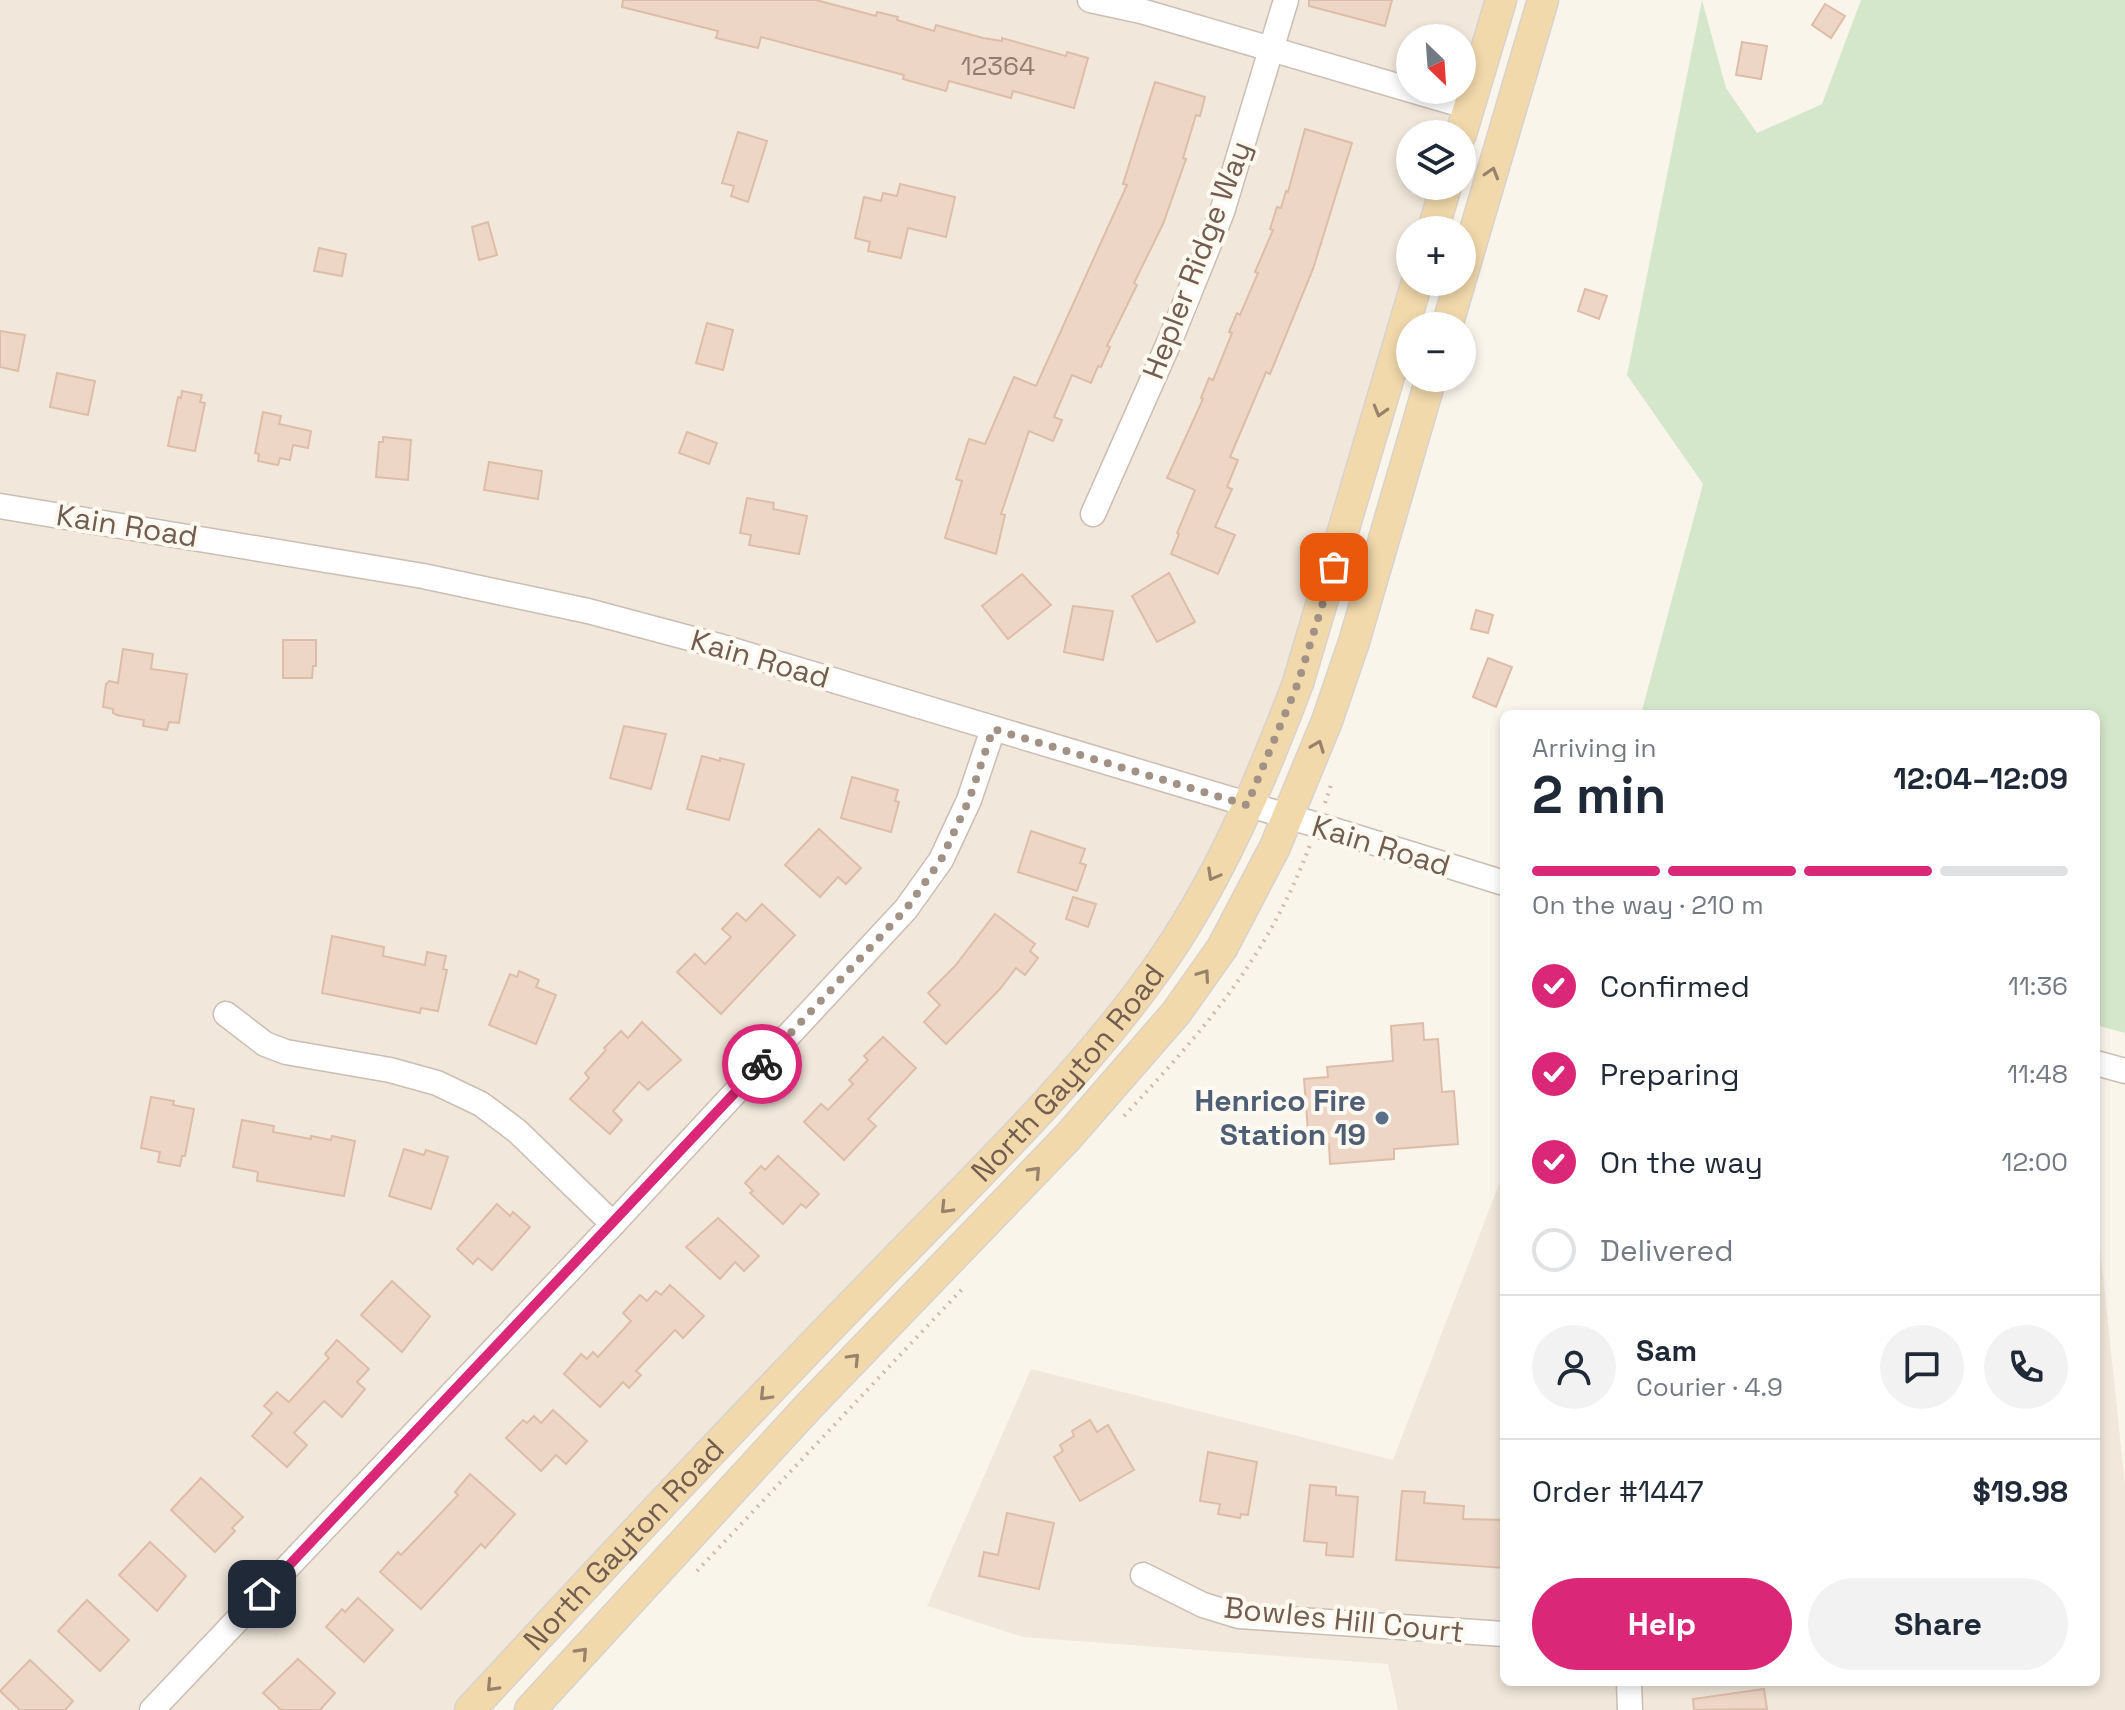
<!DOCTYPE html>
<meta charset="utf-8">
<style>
body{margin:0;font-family:"Space Grotesk",sans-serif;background:#f2f2f3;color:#1f2937;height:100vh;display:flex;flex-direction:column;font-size:30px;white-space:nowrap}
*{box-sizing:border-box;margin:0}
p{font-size:26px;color:#747a83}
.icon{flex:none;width:44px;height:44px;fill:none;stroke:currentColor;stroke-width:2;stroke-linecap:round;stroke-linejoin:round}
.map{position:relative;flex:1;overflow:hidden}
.details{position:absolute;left:1500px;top:710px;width:600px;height:976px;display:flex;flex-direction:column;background:#fff;border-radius:12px;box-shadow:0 4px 12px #0003}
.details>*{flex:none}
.needle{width:52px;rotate:155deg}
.controls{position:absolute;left:1396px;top:24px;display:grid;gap:16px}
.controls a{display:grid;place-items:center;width:80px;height:80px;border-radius:50%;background:#fff;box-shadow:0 4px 12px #0003;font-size:40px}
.pin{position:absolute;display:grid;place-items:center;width:68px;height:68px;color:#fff;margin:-34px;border-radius:16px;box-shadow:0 4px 12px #0006}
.courier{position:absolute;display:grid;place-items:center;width:80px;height:80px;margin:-40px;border:6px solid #db2777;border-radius:50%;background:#fff;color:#222;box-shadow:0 2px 10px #0007}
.headline em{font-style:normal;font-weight:600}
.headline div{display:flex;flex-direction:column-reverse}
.headline{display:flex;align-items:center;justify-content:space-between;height:136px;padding:0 32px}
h1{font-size:52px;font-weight:600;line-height:60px}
.bar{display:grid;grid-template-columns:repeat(4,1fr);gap:12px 8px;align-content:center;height:96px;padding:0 32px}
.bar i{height:10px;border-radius:6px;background:#e0e1e3}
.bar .current{background:#db2777}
.bar p{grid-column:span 4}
.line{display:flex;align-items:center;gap:20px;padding:0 32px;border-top:2px solid #e0e1e3}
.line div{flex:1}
.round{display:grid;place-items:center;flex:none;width:84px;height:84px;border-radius:42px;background:#f2f2f3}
ol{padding:0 32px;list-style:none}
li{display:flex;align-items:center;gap:24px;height:88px}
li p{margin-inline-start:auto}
li .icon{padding:8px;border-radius:50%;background:#db2777;color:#fff;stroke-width:4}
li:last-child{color:#747a83}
li i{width:44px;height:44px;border:4px solid #e0e1e3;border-radius:50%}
.button{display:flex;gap:16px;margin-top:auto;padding:16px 32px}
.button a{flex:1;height:92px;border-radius:48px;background:#db2777;color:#fff;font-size:32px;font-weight:600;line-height:92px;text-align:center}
.button a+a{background:#f2f2f3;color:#1f2937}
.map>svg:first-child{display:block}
.residential{fill:#f1e7da;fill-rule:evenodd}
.green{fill:#d5e7ca}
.building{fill:#edd6c6;stroke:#debda8;stroke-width:2}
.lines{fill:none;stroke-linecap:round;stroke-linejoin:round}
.minor-casing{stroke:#ccbdb2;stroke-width:27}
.major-casing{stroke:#d8d2ce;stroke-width:33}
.path{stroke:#d2b9a8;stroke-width:4;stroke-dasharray:2 6;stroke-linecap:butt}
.minor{stroke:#fff;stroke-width:24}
.major{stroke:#f1d9ab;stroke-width:30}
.oneway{stroke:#99826b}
.done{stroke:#a29286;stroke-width:8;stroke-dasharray:0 14.4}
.route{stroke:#db2777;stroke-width:10}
.service-dot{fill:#5c6f8a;stroke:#fdf9f1;stroke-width:3}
.labels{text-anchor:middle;stroke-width:8;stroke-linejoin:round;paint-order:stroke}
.number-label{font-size:26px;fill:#927b6e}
.street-label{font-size:30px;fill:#735d50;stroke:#fdf9f1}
.service-label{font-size:30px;font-weight:bold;fill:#4e5e75;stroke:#fdf9f1;text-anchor:end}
</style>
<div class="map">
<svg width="2125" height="1710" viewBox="0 0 2125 1710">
<rect width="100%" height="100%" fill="#faf5eb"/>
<g class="residential">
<path d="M 0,0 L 1505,0 L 1462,134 L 1410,134 L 1410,186 L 1451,186 L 1438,230 L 1410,230 L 1410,282 L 1277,753 L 1114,1034 L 481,1710 L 0,1710 ZM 1410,38 L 1462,38 L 1462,90 L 1410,90 Z"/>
<path d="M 1504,1171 L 1504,1682 L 2096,1682 L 2096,1208 L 2125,1485 L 2125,1710 L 1398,1710 L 1388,1664 L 1023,1637 L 927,1606 L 1031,1369 L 1393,1460 Z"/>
</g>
<path class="green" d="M 1702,0 L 1726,88 L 1757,133 L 1822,104 L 1861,0 L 2125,0 L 2125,1033 L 2096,1025 L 2096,714 L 1641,714 L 1703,484 L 1627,375 Z"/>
<g class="building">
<path d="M 623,0 L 816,0 L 876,16 L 877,12 L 898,17 L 897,20 L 934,31 L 936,25 L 983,38 L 1002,41 L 1002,38 L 1066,56 L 1067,52 L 1088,58 L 1074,108 L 1013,91 L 1011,98 L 949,81 L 946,91 L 903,79 L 904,75 L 761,37 L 758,48 L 716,38 L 718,31 L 622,7 Z"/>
<path d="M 1309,0 L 1392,0 L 1385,26 L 1309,6 Z"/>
<path d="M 1825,4 L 1845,16 L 1831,38 L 1812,25 Z"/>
<path d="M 1742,42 L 1767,46 L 1761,79 L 1736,75 Z"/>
<path d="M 1155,82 L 1205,97 L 1200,116 L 1196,115 L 1183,158 L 1186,159 L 1163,224 L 1134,283 L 1137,285 L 1107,346 L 1110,347 L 1101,367 L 1098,366 L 1091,383 L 1072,375 L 1054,417 L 1062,420 L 1053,441 L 1029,431 L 1001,514 L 1005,515 L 996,554 L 945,538 L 962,481 L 956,479 L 969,439 L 985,444 L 1014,377 L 1036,386 L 1127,185 L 1123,184 Z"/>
<path d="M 1305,129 L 1352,143 L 1313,269 L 1270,374 L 1266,372 L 1230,457 L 1238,460 L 1227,487 L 1232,489 L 1215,527 L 1235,535 L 1218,574 L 1171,554 L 1179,534 L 1177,533 L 1195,490 L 1167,478 L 1203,399 L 1201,398 L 1209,378 L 1213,380 L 1232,333 L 1229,332 L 1237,313 L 1240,315 L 1258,273 L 1255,272 L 1273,230 L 1270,229 L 1277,207 L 1281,208 L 1286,191 L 1288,192 Z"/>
<path d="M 738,132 L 767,141 L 748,202 L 731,196 L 734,186 L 722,183 Z"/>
<path d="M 900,184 L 955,197 L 946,237 L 908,228 L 901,258 L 868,251 L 870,242 L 855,238 L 864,197 L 881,201 L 883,193 L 897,196 Z"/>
<path d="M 488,222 L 497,255 L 479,260 L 472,227 Z"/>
<path d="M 319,248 L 346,254 L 342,276 L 314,271 Z"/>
<path d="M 1585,289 L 1607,296 L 1599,319 L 1578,311 Z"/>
<path d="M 707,323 L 733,330 L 723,370 L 696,363 Z"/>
<path d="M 0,331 L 25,335 L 18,371 L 0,367 Z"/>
<path d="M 57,373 L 95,381 L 88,415 L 50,407 Z"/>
<path d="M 182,391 L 202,395 L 200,402 L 205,403 L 195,451 L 168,446 L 178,397 L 181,398 Z"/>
<path d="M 263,412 L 281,416 L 279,424 L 311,431 L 308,448 L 293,445 L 290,460 L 280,458 L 278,465 L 258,461 L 259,454 L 255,453 Z"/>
<path d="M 687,432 L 717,443 L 709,464 L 679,453 Z"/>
<path d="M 383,437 L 411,440 L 408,480 L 376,477 L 379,442 L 383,442 Z"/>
<path d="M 489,462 L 542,471 L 538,499 L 484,490 Z"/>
<path d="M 747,498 L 774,503 L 773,509 L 807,516 L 799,554 L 749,545 L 751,535 L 740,533 Z"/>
<path d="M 1169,573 L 1195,622 L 1157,642 L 1132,596 Z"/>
<path d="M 1022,574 L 1051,605 L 1008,639 L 982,606 Z"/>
<path d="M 1073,606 L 1113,611 L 1103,660 L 1064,652 Z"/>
<path d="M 1476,610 L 1493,615 L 1488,633 L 1471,629 Z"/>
<path d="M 283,640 L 316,640 L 316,666 L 313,666 L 312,678 L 283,678 Z"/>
<path d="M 123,649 L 153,654 L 151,669 L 187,674 L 179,723 L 169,722 L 167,730 L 143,726 L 144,720 L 117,715 L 113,713 L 113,709 L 103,707 L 106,684 L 109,681 L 118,683 Z"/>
<path d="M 1488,658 L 1512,667 L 1496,707 L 1473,697 Z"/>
<path d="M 624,726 L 666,734 L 651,789 L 610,778 Z"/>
<path d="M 702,756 L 720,761 L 720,758 L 744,764 L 729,820 L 687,809 Z"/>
<path d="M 852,777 L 898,790 L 895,801 L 899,802 L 891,832 L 841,818 Z"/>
<path d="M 819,829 L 861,868 L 846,884 L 838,877 L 820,897 L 785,865 Z"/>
<path d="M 1031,831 L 1085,849 L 1080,863 L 1086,865 L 1077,891 L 1018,872 Z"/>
<path d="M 1073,897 L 1096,904 L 1088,927 L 1066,919 Z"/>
<path d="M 762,904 L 795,935 L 721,1014 L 677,972 L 695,954 L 705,964 L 731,937 L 722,929 L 737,913 L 746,921 Z"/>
<path d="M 995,914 L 1035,944 L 1030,951 L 1038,958 L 1025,975 L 1016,968 L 1000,989 L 946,1044 L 924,1022 L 940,1005 L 928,993 L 955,966 Z"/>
<path d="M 332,936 L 384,947 L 383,956 L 425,965 L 427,952 L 446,956 L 443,969 L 447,970 L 438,1011 L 421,1008 L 420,1013 L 322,993 Z"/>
<path d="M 519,971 L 539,980 L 536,987 L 556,995 L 536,1044 L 489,1025 L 510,974 L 517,977 Z"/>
<path d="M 642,1022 L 681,1060 L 648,1090 L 639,1082 L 613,1111 L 622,1120 L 610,1134 L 570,1099 L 589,1078 L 585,1073 L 606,1050 L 604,1048 L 621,1031 L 628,1038 Z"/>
<path d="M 1423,1023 L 1424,1040 L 1438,1039 L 1442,1092 L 1454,1091 L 1458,1144 L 1394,1149 L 1394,1159 L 1330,1164 L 1329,1144 L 1309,1145 L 1304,1079 L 1328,1077 L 1327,1067 L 1393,1061 L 1391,1026 Z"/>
<path d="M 883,1037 L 916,1068 L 868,1119 L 876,1126 L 844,1160 L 804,1122 L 821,1104 L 828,1110 L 853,1084 L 849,1080 L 868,1060 L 864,1056 Z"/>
<path d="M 151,1097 L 174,1101 L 173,1105 L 194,1109 L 185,1156 L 182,1156 L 180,1166 L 158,1162 L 160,1152 L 141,1148 Z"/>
<path d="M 242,1120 L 274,1126 L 273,1132 L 311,1139 L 311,1136 L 331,1140 L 332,1136 L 355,1141 L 344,1196 L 257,1181 L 258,1172 L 233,1167 Z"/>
<path d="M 404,1149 L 424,1155 L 426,1150 L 448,1157 L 431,1209 L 389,1196 Z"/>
<path d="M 778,1156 L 819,1194 L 806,1208 L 801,1204 L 783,1224 L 750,1193 L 753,1191 L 745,1183 L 761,1166 L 765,1170 Z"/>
<path d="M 497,1204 L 510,1216 L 513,1212 L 530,1227 L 492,1270 L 478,1258 L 473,1264 L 457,1249 Z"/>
<path d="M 718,1218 L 759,1256 L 744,1271 L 735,1262 L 720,1279 L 686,1247 Z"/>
<path d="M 392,1281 L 430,1316 L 402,1352 L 361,1315 Z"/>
<path d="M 670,1285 L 704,1316 L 683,1338 L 675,1330 L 636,1371 L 641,1375 L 629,1388 L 623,1382 L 600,1407 L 564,1374 L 581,1354 L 587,1359 L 593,1352 L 598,1357 L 631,1321 L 623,1313 L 640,1295 L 647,1301 L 656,1291 L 661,1295 Z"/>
<path d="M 337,1340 L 369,1369 L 357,1382 L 365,1389 L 342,1417 L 324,1401 L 294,1433 L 307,1445 L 287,1467 L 252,1436 L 272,1413 L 264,1406 L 277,1392 L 289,1402 L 329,1358 L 325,1354 Z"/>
<path d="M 553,1410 L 587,1441 L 566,1464 L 556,1455 L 541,1471 L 506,1438 L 523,1420 L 527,1423 L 534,1416 L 541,1423 Z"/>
<path d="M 1090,1420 L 1097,1432 L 1108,1425 L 1134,1470 L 1080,1501 L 1054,1457 L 1063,1451 L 1060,1445 L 1074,1436 L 1072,1431 Z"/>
<path d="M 1208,1452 L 1257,1462 L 1248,1515 L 1241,1514 L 1240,1518 L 1218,1514 L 1220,1504 L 1200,1501 Z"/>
<path d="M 470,1474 L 515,1514 L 485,1548 L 481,1544 L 421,1609 L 380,1572 L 398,1552 L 401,1555 L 424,1531 L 458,1495 L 455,1492 Z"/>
<path d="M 201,1478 L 243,1517 L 232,1528 L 235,1531 L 215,1552 L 171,1510 Z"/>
<path d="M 1310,1485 L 1336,1487 L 1336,1495 L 1358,1497 L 1353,1557 L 1326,1555 L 1327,1543 L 1304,1541 Z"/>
<path d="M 1402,1491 L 1425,1492 L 1424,1503 L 1464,1506 L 1463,1519 L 1504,1520 L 1504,1568 L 1396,1560 Z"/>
<path d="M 1007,1513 L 1054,1523 L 1039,1589 L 979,1576 L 984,1552 L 998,1555 Z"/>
<path d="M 150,1542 L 186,1576 L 157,1611 L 119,1575 Z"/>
<path d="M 358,1598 L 393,1630 L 364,1662 L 326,1627 L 342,1609 L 345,1612 Z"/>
<path d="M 87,1600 L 129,1640 L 100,1671 L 58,1631 Z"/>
<path d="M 298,1659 L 335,1693 L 320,1710 L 281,1710 L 263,1693 Z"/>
<path d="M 30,1660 L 73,1701 L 65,1710 L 20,1710 L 0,1691 Z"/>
<path d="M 1764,1689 L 1767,1709 L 1694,1710 L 1693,1699 Z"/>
</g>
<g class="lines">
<defs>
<g id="minor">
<path d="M 1090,0 L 1141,11 L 1469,107"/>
<path d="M 0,506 L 423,576 L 588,611 L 719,646 L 1327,828 L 1504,883"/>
<path d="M 1093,514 L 1171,338 L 1222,212 L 1286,0"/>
<path d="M 226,1014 L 265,1044 L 286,1052 L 390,1070 L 437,1083 L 481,1104 L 517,1131 L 613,1224"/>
<path d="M 2096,1063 L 2125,1071"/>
<path d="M 1143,1575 L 1203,1605 L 1239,1616 L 1504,1634"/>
<path d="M 1629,1682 L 1630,1710"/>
<path d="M 152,1710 L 613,1224 L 906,909 L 941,860 L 969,800 L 993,729"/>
</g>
<g id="major">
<path d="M 1461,134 L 1501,0"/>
<path d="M 1433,230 L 1446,186"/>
<path d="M 1462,275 L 1543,0"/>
<path d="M 1447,326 L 1460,282"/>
<path id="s1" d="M 470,1710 C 601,1568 734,1426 869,1287 C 967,1185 1073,1086 1156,970 C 1218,883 1260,783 1298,683 L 1417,282"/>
<path d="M 530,1710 L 809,1406 L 1068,1137 L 1176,1013 L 1222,948 L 1275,847 L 1327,721 L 1354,642 L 1431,378"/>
</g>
</defs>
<use href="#minor" class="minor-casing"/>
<use href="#major" class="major-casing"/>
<g class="path">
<path d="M 1462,366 L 1470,340"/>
<path d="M 1325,803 L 1331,785"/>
<path d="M 1124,1116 C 1204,1030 1268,957 1310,845"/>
<path d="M 697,1571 L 965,1286"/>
</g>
<use href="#minor" class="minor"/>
<use href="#major" class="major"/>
</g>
<defs><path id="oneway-chevron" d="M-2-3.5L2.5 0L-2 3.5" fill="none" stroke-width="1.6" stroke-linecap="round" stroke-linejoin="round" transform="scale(2)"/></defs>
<g class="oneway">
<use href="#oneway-chevron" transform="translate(1492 173) rotate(-73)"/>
<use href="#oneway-chevron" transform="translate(1380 411) rotate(106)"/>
<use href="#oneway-chevron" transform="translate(1318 746) rotate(-69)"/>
<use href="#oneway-chevron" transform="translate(1213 875) rotate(119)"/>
<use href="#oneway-chevron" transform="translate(1204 975) rotate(-55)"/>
<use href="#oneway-chevron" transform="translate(1035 1172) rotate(-47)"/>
<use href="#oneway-chevron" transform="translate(946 1208) rotate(134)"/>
<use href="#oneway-chevron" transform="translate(854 1359) rotate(-46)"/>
<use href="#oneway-chevron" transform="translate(765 1395) rotate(134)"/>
<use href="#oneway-chevron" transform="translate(582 1653) rotate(-47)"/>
<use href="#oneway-chevron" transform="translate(492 1686) rotate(133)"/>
</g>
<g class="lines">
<path class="done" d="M 762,1064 L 906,909 L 941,860 L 969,800 L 993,729 L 1247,805 L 1298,683 L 1334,567"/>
<path class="route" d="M 262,1594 L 762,1064"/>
</g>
<circle class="service-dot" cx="1382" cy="1118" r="8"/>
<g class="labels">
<g class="number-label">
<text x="998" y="75">12364</text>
</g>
<g class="street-label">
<text transform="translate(1197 260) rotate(-69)" y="10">Hepler Ridge Way</text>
<text transform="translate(127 526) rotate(9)" y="10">Kain Road</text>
<text transform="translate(760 659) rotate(16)" y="10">Kain Road</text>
<text transform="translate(1381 846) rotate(17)" y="10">Kain Road</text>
<text dy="10" stroke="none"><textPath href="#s1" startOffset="874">North Gayton Road</textPath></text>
<text dy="10" stroke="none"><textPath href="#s1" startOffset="226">North Gayton Road</textPath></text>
<text transform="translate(1344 1620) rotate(6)" y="10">Bowles Hill Court</text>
</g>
<g class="service-label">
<text x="1366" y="1111">Henrico Fire<tspan x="1366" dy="34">Station 19</tspan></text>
</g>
</g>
</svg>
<div class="controls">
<a><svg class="needle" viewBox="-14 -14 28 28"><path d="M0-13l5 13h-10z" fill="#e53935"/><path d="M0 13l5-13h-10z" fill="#747a83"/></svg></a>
<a><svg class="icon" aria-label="layers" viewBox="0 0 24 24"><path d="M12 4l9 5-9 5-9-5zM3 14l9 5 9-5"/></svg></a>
<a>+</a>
<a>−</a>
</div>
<div class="pin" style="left:1334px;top:567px;background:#ea580c"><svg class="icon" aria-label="bag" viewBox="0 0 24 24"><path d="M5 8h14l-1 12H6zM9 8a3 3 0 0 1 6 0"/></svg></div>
<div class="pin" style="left:262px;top:1594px;background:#1f2937"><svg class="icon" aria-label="home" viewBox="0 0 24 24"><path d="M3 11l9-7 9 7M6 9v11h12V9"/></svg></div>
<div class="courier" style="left:762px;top:1064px"><svg class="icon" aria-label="bike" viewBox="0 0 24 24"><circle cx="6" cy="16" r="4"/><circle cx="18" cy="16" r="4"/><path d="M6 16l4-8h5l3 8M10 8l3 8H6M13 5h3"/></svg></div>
<section class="details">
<div class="headline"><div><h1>2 min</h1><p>Arriving in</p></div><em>12:04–12:09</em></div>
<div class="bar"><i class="current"></i><i class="current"></i><i class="current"></i><i></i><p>On the way · 210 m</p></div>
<ol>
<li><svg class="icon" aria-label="check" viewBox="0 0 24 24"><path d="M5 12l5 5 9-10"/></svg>Confirmed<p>11:36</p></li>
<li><svg class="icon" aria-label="check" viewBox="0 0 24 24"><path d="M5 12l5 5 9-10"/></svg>Preparing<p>11:48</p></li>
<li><svg class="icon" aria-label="check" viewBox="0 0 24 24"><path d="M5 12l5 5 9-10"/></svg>On the way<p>12:00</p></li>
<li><i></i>Delivered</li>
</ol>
<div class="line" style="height:144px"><a class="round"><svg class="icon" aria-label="person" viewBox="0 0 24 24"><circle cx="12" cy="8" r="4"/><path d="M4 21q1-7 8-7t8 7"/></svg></a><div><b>Sam</b><p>Courier · 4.9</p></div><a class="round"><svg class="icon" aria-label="chat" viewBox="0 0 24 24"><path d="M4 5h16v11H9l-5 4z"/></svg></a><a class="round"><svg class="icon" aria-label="phone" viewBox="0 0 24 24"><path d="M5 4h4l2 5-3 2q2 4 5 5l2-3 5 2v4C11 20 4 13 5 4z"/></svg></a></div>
<div class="line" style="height:104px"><div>Order #1447</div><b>$19.98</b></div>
<div class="button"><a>Help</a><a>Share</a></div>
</section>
</div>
